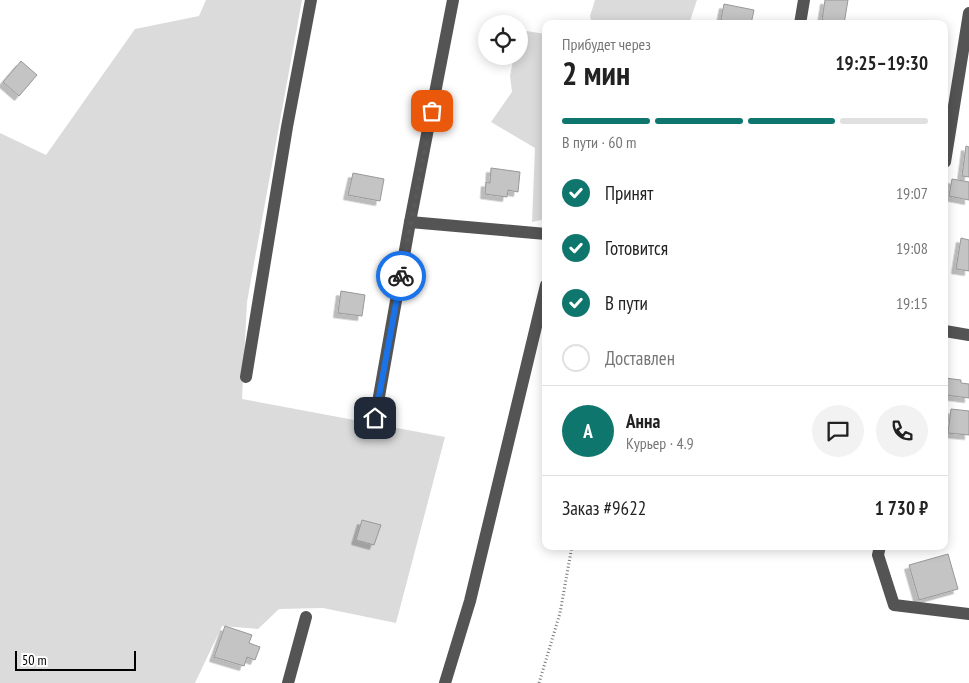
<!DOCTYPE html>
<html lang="ru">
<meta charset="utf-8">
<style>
body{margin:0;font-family:"PT Sans Narrow",sans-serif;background:#f2f2f2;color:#222;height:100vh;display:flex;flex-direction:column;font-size:19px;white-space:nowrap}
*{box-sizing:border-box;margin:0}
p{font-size:16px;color:#767676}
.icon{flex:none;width:28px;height:28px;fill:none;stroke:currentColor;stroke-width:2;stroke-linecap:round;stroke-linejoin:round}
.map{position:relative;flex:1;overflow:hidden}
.details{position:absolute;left:542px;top:20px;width:406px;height:530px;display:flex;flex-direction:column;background:#fff;border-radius:10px;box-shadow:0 2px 12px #0003}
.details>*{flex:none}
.controls{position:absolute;left:478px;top:15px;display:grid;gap:10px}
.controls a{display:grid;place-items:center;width:50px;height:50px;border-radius:50%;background:#fff;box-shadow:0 2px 12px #0003;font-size:25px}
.scale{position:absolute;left:15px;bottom:12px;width:121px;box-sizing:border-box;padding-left:5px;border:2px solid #000;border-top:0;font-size:14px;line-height:18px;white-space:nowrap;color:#000;-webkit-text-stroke:4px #fff;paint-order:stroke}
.pin{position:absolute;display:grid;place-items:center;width:42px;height:42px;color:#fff;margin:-21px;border-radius:10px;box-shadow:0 2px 8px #0006}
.courier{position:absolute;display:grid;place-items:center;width:50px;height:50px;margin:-25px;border:4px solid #1a73e8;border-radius:50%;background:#fff;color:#222;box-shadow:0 1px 6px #0007}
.overview em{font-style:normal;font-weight:700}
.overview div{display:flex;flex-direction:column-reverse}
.overview{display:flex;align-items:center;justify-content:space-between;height:85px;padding:0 20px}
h1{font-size:32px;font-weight:700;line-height:38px}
.bar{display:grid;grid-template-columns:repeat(4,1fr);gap:8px 5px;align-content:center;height:60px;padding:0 20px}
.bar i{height:6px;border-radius:4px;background:#e0e0e0}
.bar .on{background:#0f766e}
.bar p{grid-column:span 4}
.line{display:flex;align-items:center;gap:12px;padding:0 20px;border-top:1px solid #e0e0e0}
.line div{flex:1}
.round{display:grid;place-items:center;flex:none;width:52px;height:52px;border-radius:26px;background:#f2f2f2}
ol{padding:0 20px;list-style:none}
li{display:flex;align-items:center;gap:15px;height:55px}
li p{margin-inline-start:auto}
li .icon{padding:5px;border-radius:50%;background:#0f766e;color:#fff;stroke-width:4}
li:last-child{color:#767676}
li i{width:28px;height:28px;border:2px solid #e0e0e0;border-radius:50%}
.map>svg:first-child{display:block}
.green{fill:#dbdbdb}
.building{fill:#c4c4c4;stroke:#989898;filter:url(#shadow)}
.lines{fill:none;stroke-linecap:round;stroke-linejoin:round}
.path{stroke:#767676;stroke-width:3;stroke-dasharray:1 2.5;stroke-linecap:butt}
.minor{stroke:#545454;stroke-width:12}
.done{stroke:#595959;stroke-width:5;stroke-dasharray:0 9}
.route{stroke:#1a73e8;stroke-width:6}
</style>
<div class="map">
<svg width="969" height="683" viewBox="0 0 969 683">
<defs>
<filter id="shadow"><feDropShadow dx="-4.5" dy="4.5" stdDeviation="0" flood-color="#0004"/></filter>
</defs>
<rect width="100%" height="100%" fill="#fff"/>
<g class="green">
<path d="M 206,0 L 302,0 L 247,302 L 242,399 L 445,437 L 396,623 L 323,608 L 279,609 L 258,629 L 222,626 L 195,683 L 0,683 L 0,133 L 46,155 L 135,29 L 199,16 Z"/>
<path d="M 595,0 L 697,0 L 689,24 L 592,24 L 590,16 Z"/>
<path d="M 519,30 L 546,34 L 546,219 L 532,222 L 535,148 L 491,122 L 512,92 L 510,76 L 514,56 L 519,56 Z"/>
</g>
<g class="building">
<path d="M 825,0 L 848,0 L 844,24 L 822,20 Z"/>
<path d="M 724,4 L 754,10 L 751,24 L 720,24 Z"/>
<path d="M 21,61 L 37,75 L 19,96 L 3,82 Z"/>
<path d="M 966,146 L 969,147 L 969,177 L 962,176 Z"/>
<path d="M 491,168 L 520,172 L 518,192 L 508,190 L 507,197 L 485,194 L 486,182 L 490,183 Z"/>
<path d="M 353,173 L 384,179 L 380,201 L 348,195 Z"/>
<path d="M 952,179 L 969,182 L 969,200 L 949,196 Z"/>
<path d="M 961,238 L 969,240 L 969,271 L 956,269 Z"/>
<path d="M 341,291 L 365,295 L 362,316 L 338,313 Z"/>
<path d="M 945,378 L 961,380 L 961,383 L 969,384 L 969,398 L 945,395 Z"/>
<path d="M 951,409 L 969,411 L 969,435 L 948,433 Z"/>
<path d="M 362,520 L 381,525 L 374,545 L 356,540 Z"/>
<path d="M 948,554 L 958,589 L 919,600 L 909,565 Z"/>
<path d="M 225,626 L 252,635 L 249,643 L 260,647 L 255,660 L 247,657 L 244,666 L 214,657 Z"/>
</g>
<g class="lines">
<path class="path" d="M 539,683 L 560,613 L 572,546"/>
<g class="minor">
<path d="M 800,24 L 804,0"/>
<path d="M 945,162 L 969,13"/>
<path d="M 410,222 L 546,234"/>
<path d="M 945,331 L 969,335"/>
<path d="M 246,377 L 287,127 L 311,0"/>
<path d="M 375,419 L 410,222 L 453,0"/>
<path d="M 880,546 L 878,555 L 894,605 L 969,614"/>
<path d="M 288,683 L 306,617"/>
<path d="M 445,683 L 470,601 L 546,285"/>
</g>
</g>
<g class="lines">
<path class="done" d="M 401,276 L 432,111"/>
<path class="route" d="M 375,418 L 401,276"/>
</g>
</svg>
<div class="controls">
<a><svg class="icon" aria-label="locate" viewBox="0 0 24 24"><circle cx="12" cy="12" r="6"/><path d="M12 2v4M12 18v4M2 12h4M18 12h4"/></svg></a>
</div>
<div class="scale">50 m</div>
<div class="pin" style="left:432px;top:111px;background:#ea580c"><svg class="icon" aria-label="bag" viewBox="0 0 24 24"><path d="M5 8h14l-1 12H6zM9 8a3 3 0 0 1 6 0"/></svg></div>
<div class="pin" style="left:375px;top:418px;background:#1f2937"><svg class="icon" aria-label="home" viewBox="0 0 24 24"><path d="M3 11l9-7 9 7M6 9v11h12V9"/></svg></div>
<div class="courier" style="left:401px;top:276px"><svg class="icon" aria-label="bike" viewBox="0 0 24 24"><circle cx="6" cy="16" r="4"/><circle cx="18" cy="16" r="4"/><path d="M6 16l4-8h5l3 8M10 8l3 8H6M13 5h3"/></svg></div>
<section class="details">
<div class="overview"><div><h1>2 мин</h1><p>Прибудет через</p></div><em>19:25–19:30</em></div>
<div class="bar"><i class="on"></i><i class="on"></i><i class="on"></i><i></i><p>В пути · 60 m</p></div>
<ol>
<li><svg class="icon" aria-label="check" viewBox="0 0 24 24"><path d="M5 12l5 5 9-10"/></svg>Принят<p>19:07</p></li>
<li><svg class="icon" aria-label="check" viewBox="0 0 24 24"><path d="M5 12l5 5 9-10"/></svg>Готовится<p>19:08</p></li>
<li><svg class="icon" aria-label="check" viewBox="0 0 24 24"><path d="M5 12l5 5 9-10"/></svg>В пути<p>19:15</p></li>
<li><i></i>Доставлен</li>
</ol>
<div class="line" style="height:90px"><b class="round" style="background:#0f766e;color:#fff">А</b><div><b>Анна</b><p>Курьер · 4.9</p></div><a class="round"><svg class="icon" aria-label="chat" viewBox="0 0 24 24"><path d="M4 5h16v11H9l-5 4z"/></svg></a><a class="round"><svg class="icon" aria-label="phone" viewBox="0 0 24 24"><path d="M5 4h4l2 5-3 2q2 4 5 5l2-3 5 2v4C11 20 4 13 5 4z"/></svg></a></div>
<div class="line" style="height:65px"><div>Заказ #9622</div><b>1 730 ₽</b></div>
</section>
</div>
